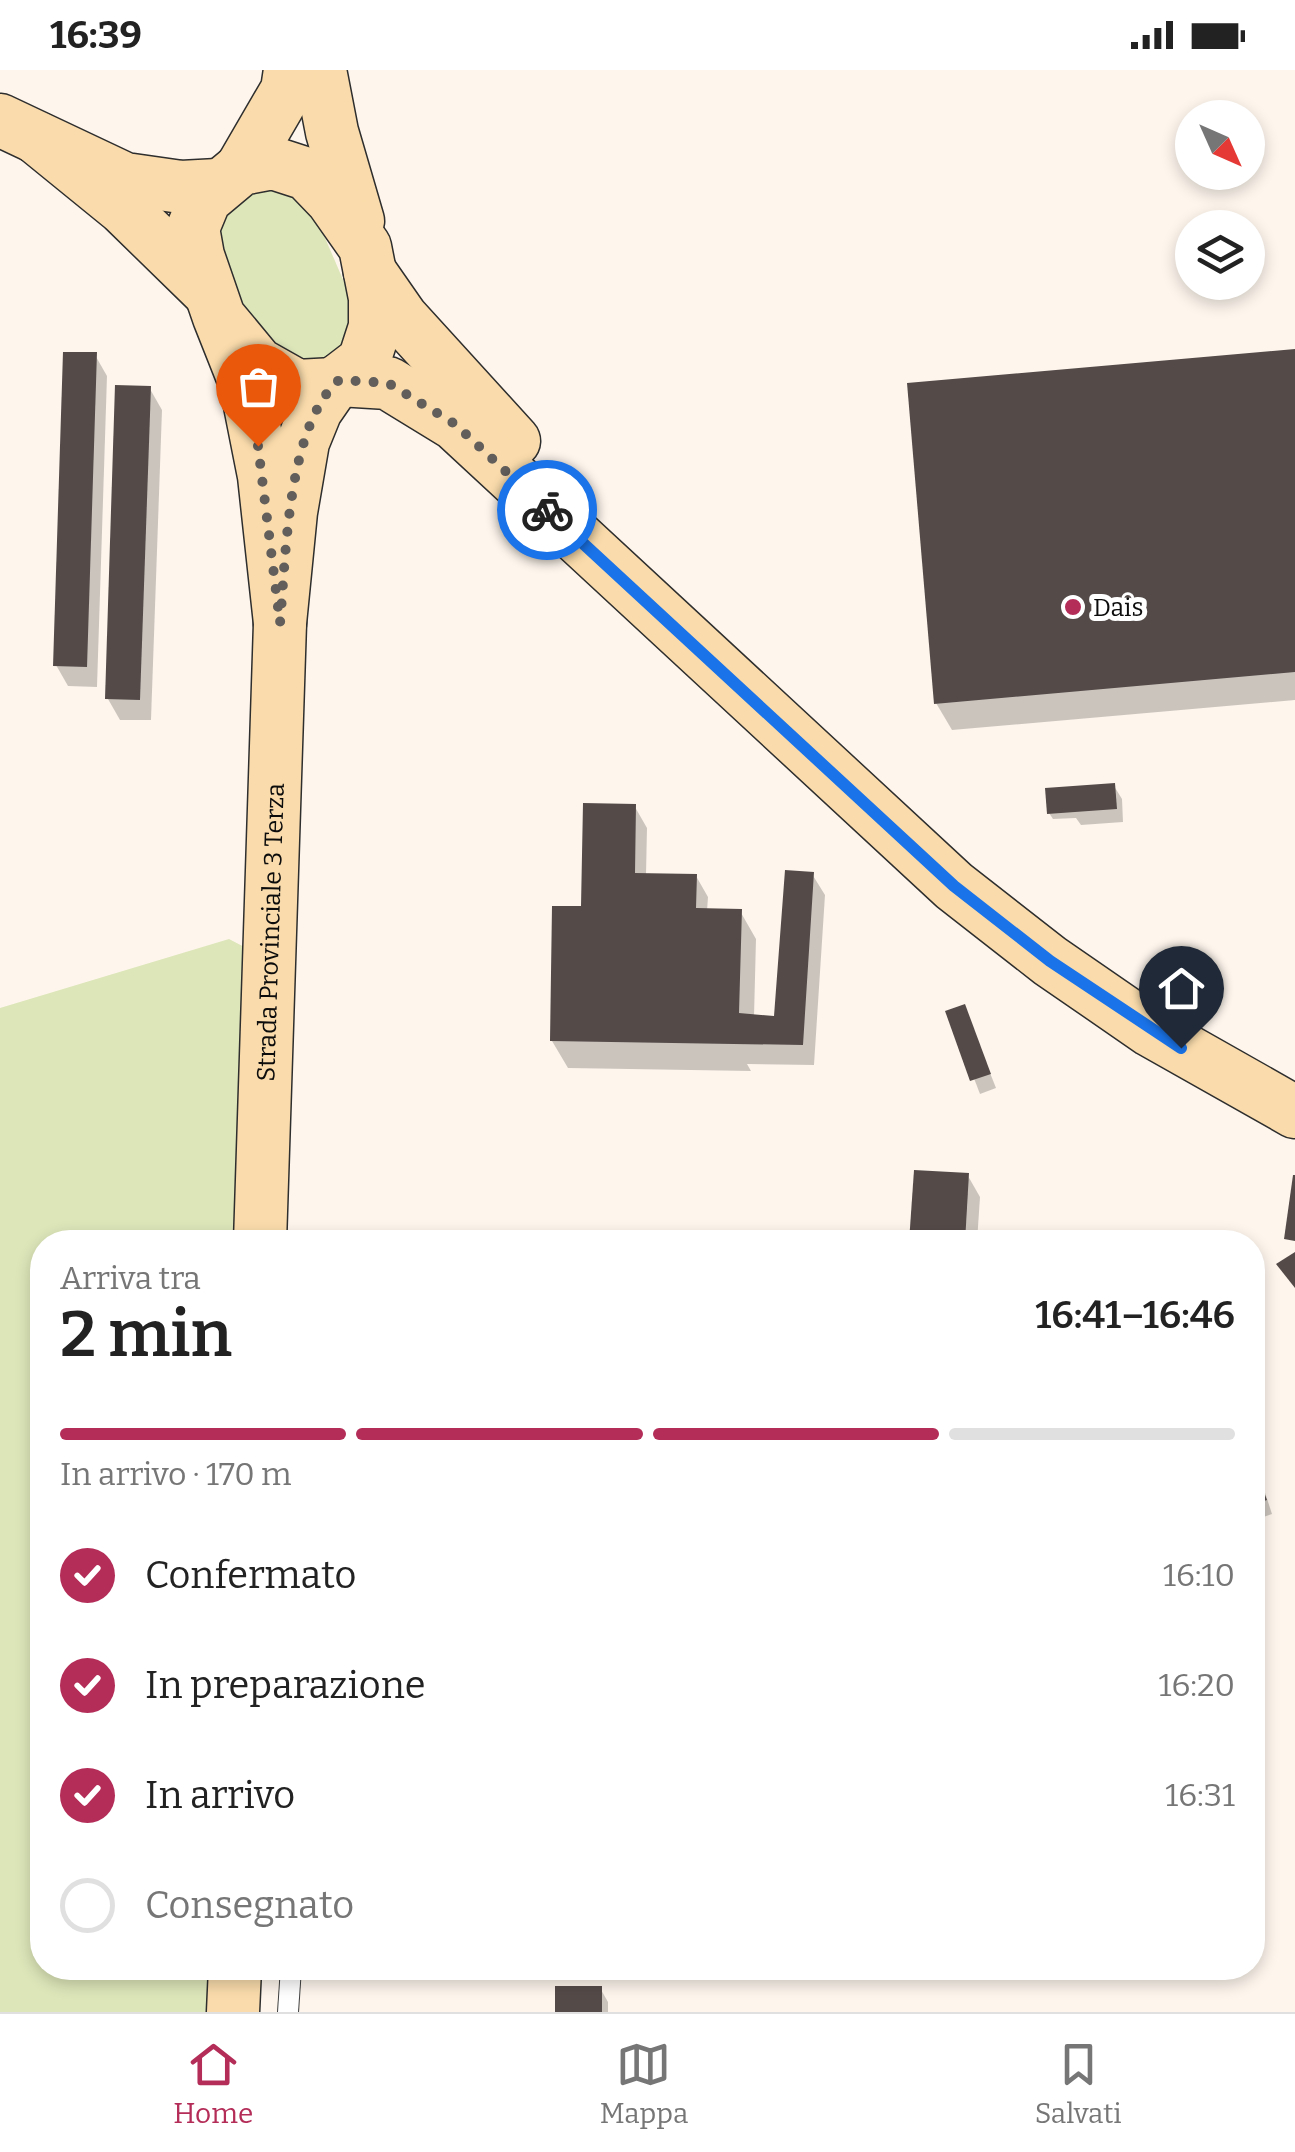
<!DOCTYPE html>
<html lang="it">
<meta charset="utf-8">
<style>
body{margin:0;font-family:Bitter,serif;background:#f6f6f6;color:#222;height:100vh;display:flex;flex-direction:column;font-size:38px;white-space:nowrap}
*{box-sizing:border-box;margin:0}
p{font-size:32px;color:#767676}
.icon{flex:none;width:55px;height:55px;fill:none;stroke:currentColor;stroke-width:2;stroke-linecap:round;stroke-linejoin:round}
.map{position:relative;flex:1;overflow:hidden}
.side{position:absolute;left:30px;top:1160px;width:1235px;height:750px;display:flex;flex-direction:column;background:#fff;border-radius:40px;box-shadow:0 5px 15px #0003}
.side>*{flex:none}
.needle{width:65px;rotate:135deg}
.controls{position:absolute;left:1175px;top:30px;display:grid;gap:20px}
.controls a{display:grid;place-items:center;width:90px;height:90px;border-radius:50%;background:#fff;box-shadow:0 5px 15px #0003;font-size:50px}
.pin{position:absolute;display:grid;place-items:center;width:85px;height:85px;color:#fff;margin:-102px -42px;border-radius:50% 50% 50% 0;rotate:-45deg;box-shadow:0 0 10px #0007}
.pin .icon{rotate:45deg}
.courier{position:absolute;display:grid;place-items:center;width:100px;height:100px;margin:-50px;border:8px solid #1a73e8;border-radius:50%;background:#fff;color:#222;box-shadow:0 2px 12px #0007}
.summary em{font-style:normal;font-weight:600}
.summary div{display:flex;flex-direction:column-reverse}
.summary{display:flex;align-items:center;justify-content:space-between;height:170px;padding:0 30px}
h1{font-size:65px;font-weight:600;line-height:75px}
.bar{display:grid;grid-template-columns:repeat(4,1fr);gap:15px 10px;align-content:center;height:120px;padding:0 30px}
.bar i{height:12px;border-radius:8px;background:#e0e0e0}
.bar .current{background:#b42d59}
.bar p{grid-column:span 4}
ol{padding:0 30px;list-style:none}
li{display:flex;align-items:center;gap:30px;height:110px}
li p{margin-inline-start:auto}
li .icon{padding:10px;border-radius:50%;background:#b42d59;color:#fff;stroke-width:4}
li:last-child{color:#767676}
li i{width:55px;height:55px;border:5px solid #e0e0e0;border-radius:50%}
.status{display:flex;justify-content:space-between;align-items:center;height:70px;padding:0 50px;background:#fff;direction:ltr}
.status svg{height:28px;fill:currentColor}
.tab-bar{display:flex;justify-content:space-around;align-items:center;height:140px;border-top:2px solid #e0e0e0;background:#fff;font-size:28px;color:#767676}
.tab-bar a{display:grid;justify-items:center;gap:5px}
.tab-bar .current{color:#b42d59}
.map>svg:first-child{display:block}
.green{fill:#dde6b9}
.shadow{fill:#0003}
.building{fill:#544b49}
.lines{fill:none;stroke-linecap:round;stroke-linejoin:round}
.lane-casing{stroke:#3f3f3f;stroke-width:22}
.secondary-casing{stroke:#2e2e2e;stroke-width:55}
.lane{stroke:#fff;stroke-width:20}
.secondary{stroke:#fadcac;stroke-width:52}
.done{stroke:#615e5b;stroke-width:10;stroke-dasharray:0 18}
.route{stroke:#1a73e8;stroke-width:12}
.poi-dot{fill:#b42d59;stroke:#fff;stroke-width:4}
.labels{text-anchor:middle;stroke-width:10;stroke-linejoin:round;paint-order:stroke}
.poi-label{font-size:25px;fill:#0c0c0c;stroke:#fff;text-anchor:start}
.street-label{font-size:25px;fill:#0c0c0c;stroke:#fff}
</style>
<div class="status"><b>16:39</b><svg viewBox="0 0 49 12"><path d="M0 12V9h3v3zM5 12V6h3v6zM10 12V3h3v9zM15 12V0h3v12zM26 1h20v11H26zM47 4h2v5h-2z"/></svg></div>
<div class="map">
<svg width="1295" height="1942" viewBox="0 0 1295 1942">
<rect width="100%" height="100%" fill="#fef6ed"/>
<g class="green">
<path d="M 246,116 L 285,119 L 316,147 L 357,242 L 348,275 L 327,293 L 306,298 L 264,271 L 236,221 L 218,179 L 219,149 Z"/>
<path d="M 229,869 L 252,881 L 241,1172 L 42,1172 L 42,1898 L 213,1898 L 211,1942 L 0,1942 L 0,938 Z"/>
</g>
<g class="shadow">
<path d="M 1295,282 L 1295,630 L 952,660 L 936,633 Z"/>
<path d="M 95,285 L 107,306 L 97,617 L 68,616 L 56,595 Z"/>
<path d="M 150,319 L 162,340 L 151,650 L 120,650 L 108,629 Z"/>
<path d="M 1114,716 L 1122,729 L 1123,752 L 1081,755 L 1076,748 L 1053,749 L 1049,743 Z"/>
<path d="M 635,737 L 647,758 L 646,805 L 696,806 L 708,827 L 707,841 L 740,841 L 756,869 L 754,947 L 776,948 L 812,804 L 825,825 L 814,995 L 747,994 L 751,1001 L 568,998 L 552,971 L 585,839 Z"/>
<path d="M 964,937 L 996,1018 L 980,1024 L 949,943 Z"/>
<path d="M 916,1103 L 968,1106 L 980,1127 L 977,1172 L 912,1172 Z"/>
<path d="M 1252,1383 L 1272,1444 L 1252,1451 Z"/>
<path d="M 450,1898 L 546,1898 L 546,1908 L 455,1906 Z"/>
<path d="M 600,1918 L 608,1932 L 608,1942 L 557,1942 Z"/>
</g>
<g class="building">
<path d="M 1295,279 L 1295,602 L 934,634 L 907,313 Z"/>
<path d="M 63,282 L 97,282 L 87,597 L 53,596 Z"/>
<path d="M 115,315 L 151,316 L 140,630 L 105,629 Z"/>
<path d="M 1115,713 L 1117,739 L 1047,744 L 1045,718 Z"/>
<path d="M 583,733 L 636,734 L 635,803 L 697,804 L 696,838 L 742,839 L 739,943 L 774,946 L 785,800 L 814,802 L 803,975 L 550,971 L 552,836 L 581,836 Z"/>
<path d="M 965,934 L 991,1004 L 970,1011 L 945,941 Z"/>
<path d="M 914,1100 L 969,1103 L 965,1172 L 909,1172 Z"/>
<path d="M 1293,1105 L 1295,1105 L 1295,1171 L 1284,1169 Z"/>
<path d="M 1295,1182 L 1295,1218 L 1276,1194 Z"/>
<path d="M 1252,1392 L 1267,1430 L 1252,1435 Z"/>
<rect x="555" y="1916" width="47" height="26"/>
</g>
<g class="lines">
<defs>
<path id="lane" d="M 288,1942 L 291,1898"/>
<g id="secondary">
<path d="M 320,0 L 332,62 L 358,151"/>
<path d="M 0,50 L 125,109 L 181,117 L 218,115"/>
<path d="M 37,68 L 123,138 L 207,220"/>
<path d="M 241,99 L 287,20 L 290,0"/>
<path d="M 370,202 L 402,248 L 514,371"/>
<path d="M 219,247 L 258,294 L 297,316 L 334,314 L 364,291 L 375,257 L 375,228 L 365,177 L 332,130 L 307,104 L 273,93 L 241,99 L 205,129 L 193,158 L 198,186 L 219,247 L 246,315 L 264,406 L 280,553"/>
<path d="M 339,310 L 388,313 L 455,354 L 954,816 L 1050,891 L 1150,960 L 1295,1042"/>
<path id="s1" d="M 260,1172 L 280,553 L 291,442 L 303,372 L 316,340 L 334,314"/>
<path d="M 233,1942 L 235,1898"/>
</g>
</defs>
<use href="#lane" class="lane-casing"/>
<use href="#secondary" class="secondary-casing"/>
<use href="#lane" class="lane"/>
<use href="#secondary" class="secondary"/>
</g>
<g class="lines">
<path class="done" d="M 258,376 L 280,553 C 286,487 287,356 339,310 L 388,313 L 455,354 L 547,440"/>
<path class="route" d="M 547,440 L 954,816 L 1050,891 L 1181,978"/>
</g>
<circle class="poi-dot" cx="1073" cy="537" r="10"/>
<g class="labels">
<g class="poi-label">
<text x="1093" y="546">Dais</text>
</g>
<g class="street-label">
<text dy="9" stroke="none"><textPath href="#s1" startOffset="310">Strada Provinciale 3 Terza</textPath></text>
</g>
</g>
</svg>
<div class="controls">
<a><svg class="needle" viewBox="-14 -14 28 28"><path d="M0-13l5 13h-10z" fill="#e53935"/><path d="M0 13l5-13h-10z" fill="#767676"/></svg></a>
<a><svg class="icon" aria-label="layers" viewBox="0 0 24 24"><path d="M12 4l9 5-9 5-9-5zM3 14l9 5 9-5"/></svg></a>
</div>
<div class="pin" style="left:258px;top:376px;background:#ea580c"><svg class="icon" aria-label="bag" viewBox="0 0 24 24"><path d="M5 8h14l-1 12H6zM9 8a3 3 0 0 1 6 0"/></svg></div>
<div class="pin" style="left:1181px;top:978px;background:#1f2937"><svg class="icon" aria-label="home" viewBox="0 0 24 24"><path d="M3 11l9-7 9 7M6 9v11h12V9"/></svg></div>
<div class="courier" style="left:547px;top:440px"><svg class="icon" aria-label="bike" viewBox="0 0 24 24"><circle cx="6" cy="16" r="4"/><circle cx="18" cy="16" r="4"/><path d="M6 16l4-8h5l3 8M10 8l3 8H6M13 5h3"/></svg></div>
<section class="side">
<div class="summary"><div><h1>2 min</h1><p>Arriva tra</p></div><em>16:41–16:46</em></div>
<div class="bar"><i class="current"></i><i class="current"></i><i class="current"></i><i></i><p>In arrivo · 170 m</p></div>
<ol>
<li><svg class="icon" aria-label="check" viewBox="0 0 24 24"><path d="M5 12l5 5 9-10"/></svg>Confermato<p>16:10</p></li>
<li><svg class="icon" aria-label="check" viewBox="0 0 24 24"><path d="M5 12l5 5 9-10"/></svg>In preparazione<p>16:20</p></li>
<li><svg class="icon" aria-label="check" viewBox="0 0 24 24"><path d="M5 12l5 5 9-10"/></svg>In arrivo<p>16:31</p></li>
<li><i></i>Consegnato</li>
</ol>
</section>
</div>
<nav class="tab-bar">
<a class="current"><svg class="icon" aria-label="home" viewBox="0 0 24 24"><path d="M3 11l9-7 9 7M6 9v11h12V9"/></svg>Home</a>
<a><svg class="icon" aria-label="map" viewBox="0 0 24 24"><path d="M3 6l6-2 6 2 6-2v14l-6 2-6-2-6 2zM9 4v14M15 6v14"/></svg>Mappa</a>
<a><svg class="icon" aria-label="saved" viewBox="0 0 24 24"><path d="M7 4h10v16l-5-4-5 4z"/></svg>Salvati</a>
</nav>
